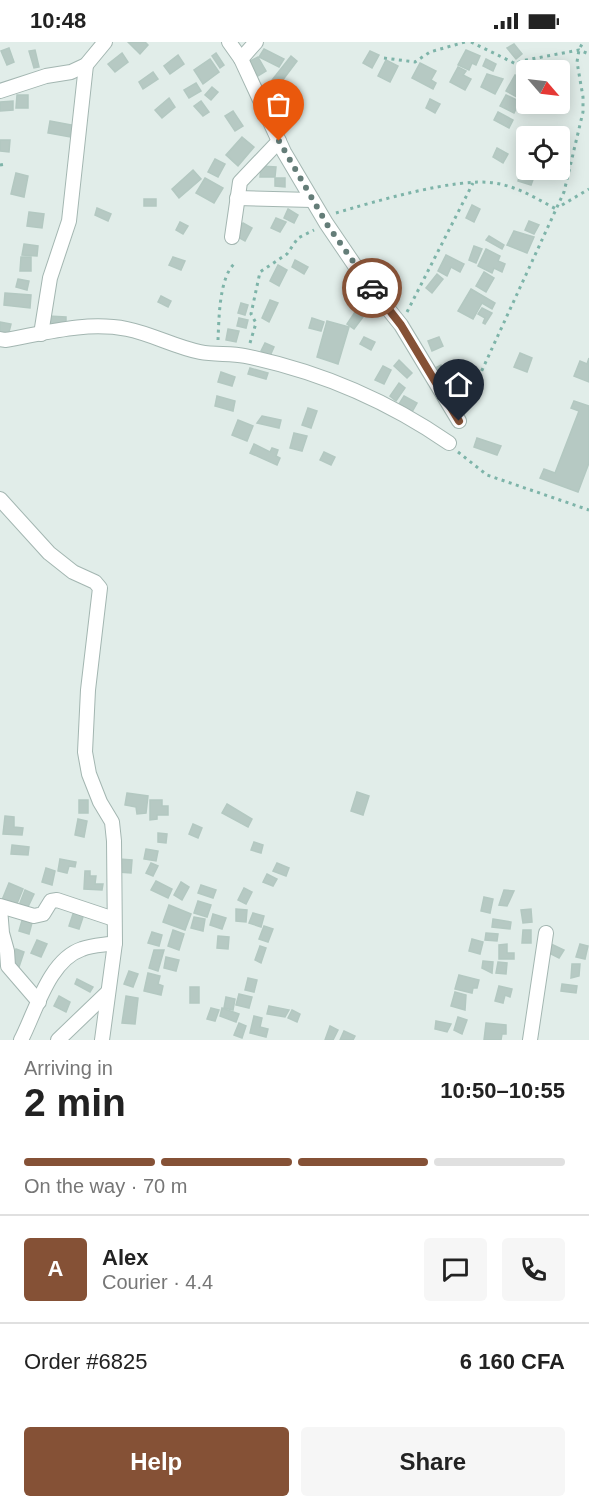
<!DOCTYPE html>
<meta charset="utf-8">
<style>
body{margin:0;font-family:Arial,sans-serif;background:#f6f6f6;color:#222;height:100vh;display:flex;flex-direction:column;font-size:22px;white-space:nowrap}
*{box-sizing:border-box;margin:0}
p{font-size:20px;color:#767676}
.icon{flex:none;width:33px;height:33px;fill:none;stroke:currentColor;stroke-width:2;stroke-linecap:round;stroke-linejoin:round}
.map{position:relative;height:998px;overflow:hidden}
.panel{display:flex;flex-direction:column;background:#fff;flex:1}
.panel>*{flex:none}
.needle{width:39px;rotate:118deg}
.tools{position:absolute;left:516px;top:18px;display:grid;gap:12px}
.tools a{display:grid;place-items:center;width:54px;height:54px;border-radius:6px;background:#fff;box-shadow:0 3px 15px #0003;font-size:30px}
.pin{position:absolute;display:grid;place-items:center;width:51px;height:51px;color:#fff;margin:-62px -26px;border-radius:50% 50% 50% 0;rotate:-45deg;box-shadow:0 0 6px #0007}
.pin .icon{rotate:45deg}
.courier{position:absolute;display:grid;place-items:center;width:60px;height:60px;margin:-30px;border:4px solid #855136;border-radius:50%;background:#fff;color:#222;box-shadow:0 2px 8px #0007}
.overview em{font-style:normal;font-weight:800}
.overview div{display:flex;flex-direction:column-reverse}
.overview{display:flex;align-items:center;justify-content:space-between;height:102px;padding:0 24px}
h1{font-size:39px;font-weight:800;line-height:45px}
.bar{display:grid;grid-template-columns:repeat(4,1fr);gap:9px 6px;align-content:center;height:72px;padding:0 24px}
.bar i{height:8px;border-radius:4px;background:#e0e0e0}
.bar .on{background:#855136}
.bar p{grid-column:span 4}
.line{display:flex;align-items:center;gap:15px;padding:0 24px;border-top:2px solid #e0e0e0}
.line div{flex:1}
.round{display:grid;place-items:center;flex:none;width:63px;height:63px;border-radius:6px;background:#f6f6f6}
.button{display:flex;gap:12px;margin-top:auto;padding:12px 24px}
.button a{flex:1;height:69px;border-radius:6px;background:#855136;color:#fff;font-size:24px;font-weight:800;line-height:69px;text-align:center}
.button a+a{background:#f6f6f6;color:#222}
.status{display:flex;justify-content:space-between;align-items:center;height:42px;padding:0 30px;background:#fff;direction:ltr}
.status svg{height:16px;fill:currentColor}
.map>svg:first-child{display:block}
.building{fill:#b6c9c3;stroke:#b3c8c1;stroke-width:1.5}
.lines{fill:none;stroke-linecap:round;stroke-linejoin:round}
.street-casing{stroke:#a3b6b1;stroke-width:16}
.path{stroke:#7eb4a9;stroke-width:3;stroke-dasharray:3 4.5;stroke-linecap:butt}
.street{stroke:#fff;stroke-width:14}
.done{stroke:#647d78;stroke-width:6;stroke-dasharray:0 10.8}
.route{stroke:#855136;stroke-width:8}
</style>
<div class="status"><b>10:48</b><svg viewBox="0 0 49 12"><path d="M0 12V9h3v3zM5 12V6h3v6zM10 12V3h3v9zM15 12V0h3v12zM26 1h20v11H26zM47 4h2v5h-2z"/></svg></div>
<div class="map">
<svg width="589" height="998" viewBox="0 0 589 998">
<rect width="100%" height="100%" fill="#e1ede9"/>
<g class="building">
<path d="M 128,0 L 145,0 L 148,3 L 140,12 Z"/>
<path d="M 514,2 L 522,12 L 516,17 L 507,6 Z"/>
<path d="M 9,6 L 14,20 L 7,23 L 1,9 Z"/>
<path d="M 264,7 L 284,17 L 279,25 L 259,15 Z"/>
<path d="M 35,8 L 39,25 L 34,26 L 29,9 Z"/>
<path d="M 466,8 L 480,14 L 476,23 L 472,21 L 469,28 L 458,23 Z"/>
<path d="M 370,9 L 379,13 L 372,26 L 363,21 Z"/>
<path d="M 122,11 L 128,20 L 115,30 L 108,22 Z"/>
<path d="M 216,11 L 224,23 L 220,26 L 212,14 Z"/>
<path d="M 178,13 L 184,22 L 170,32 L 164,24 Z"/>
<path d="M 291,14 L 297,19 L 279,43 L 272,38 Z"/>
<path d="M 258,15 L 266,29 L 258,34 L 250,19 Z"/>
<path d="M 210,17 L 219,30 L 203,42 L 194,28 Z"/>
<path d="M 486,17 L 496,22 L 493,29 L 483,24 Z"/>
<path d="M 386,18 L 398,24 L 390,40 L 378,34 Z"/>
<path d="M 420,21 L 436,29 L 431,38 L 436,41 L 433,47 L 412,36 Z"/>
<path d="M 528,22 L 536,26 L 538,22 L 550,28 L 526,28 L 526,32 L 523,31 Z"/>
<path d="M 458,25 L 466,29 L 463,33 L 471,37 L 465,48 L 450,40 Z"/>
<path d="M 153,30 L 158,37 L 143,47 L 139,40 Z"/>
<path d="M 487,32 L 503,37 L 495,52 L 481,45 Z"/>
<path d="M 515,33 L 526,39 L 526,60 L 506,49 Z"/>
<path d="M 196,41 L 201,49 L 189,56 L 184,48 Z"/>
<path d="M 212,45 L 218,50 L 211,58 L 205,53 Z"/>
<path d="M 17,53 L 28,53 L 28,66 L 16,66 Z"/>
<path d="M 506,53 L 525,62 L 523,67 L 517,65 L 514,71 L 500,64 Z"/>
<path d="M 169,56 L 175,65 L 162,76 L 155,68 Z"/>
<path d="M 430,57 L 440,62 L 435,71 L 426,66 Z"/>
<path d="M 13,59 L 13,68 L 0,69 L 0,60 Z"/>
<path d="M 201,59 L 209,70 L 203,74 L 194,64 Z"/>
<path d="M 233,69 L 243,84 L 235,89 L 225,74 Z"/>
<path d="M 498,70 L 513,78 L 509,86 L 494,78 Z"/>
<path d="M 50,79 L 72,83 L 70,95 L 48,91 Z"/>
<path d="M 242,95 L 254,105 L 238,124 L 226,113 Z"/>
<path d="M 0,98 L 10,98 L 9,110 L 0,109 Z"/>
<path d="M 497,106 L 508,112 L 503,121 L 493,115 Z"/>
<path d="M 215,117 L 225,122 L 218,135 L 208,130 Z"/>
<path d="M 261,124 L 276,125 L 275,135 L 260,135 Z"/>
<path d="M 193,128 L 201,137 L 179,156 L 172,147 Z"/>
<path d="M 16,131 L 28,134 L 24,155 L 11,152 Z"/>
<path d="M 520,131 L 534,135 L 531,143 L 518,139 Z"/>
<path d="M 205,136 L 223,146 L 214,161 L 196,151 Z"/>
<path d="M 275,136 L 285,136 L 285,145 L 275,144 Z"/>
<rect x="144" y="157" width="12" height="7"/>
<path d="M 472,163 L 480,167 L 474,180 L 466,176 Z"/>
<path d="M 97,166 L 111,172 L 108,179 L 95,173 Z"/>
<path d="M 288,167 L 298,173 L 294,181 L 284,176 Z"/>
<path d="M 29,170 L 44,172 L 42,186 L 27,184 Z"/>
<path d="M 276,176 L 286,180 L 280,190 L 271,186 Z"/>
<path d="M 529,179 L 539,183 L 534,192 L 525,188 Z"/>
<path d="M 180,180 L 188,184 L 183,192 L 176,188 Z"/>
<path d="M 243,181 L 252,186 L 245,199 L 236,194 Z"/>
<path d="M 514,189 L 534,195 L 527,211 L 507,203 Z"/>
<path d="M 489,194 L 504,203 L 502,207 L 486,198 Z"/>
<path d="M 24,202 L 38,204 L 37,214 L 22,213 Z"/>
<path d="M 474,204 L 482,207 L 476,221 L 469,218 Z"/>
<path d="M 486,207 L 500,214 L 498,219 L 505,222 L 502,230 L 494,226 L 492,231 L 478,224 Z"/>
<path d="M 446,213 L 464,222 L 460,230 L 451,225 L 447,234 L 438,229 Z"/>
<path d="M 21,215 L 31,215 L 31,229 L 20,229 Z"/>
<path d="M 173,215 L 185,219 L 181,228 L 169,223 Z"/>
<path d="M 295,218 L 308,225 L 304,232 L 292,225 Z"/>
<path d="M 278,223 L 287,228 L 279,244 L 270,239 Z"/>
<path d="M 484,230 L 494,236 L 486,250 L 476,244 Z"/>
<path d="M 437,232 L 443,237 L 432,251 L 426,246 Z"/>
<path d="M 18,237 L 29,239 L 27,248 L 16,245 Z"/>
<path d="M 471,247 L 495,261 L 492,267 L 482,261 L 473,277 L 458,269 Z"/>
<path d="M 5,251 L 31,253 L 30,266 L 4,263 Z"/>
<path d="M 161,254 L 171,259 L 168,265 L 158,260 Z"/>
<path d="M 270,258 L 278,261 L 269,280 L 262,276 Z"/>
<path d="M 241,261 L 248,263 L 245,273 L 238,271 Z"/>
<path d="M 482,266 L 492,271 L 485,282 L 483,281 L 485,276 L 478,272 Z"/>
<path d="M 355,270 L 363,275 L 354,287 L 347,282 Z"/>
<path d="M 48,274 L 66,275 L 66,283 L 48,282 Z"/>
<path d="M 239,276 L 248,278 L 246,286 L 237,284 Z"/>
<path d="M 312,276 L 324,280 L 321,289 L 309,286 Z"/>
<path d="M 327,279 L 349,285 L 338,322 L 317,315 Z"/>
<path d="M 0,280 L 11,282 L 8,294 L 0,293 Z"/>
<path d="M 228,287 L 239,289 L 236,300 L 226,298 Z"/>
<path d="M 364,295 L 375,300 L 371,308 L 360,302 Z"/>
<path d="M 439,295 L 443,304 L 432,309 L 428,299 Z"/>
<path d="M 265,301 L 274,305 L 270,314 L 261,309 Z"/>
<path d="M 520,311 L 532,316 L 527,330 L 514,325 Z"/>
<path d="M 589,316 L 589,340 L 574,334 L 580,319 L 587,322 Z"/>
<path d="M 399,318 L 412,331 L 407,336 L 394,324 Z"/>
<path d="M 441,323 L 452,345 L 446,348 L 435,326 Z"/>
<path d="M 383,324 L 391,328 L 384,342 L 375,338 Z"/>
<path d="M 250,326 L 268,331 L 266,337 L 248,332 Z"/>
<path d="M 221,330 L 235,335 L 232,344 L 218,340 Z"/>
<path d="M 399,341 L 405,346 L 396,359 L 390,354 Z"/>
<path d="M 217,354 L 235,359 L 233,369 L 215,364 Z"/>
<path d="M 404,354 L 417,361 L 412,370 L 399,362 Z"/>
<path d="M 574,359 L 589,364 L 589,421 L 578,450 L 540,436 L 544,427 L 555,431 L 579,369 L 571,366 Z"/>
<path d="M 308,366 L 317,369 L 311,386 L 302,383 Z"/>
<path d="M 262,374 L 281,378 L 279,386 L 257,381 Z"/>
<path d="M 238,378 L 253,384 L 247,399 L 232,393 Z"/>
<path d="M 294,391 L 307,394 L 302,409 L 290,406 Z"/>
<path d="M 477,396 L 501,404 L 497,413 L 474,405 Z"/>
<path d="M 254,402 L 270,410 L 272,406 L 278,408 L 276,414 L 280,416 L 277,423 L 250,411 Z"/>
<path d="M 324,410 L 335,415 L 331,423 L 320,418 Z"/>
<path d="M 357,750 L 369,754 L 363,773 L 351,769 Z"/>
<path d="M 127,751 L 148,754 L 146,771 L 137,772 L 136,765 L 125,763 Z"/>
<rect x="79" y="758" width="9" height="13"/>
<path d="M 150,758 L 162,758 L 162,764 L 168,764 L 168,773 L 157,773 L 157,777 L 150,778 Z"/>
<path d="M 227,762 L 252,777 L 248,785 L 222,771 Z"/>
<path d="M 5,774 L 14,775 L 14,785 L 23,786 L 22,793 L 3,792 Z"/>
<path d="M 78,777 L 87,779 L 84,795 L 75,793 Z"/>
<path d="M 193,782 L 202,786 L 198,796 L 189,792 Z"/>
<path d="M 158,791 L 167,792 L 166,801 L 158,800 Z"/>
<path d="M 254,800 L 263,803 L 261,811 L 251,808 Z"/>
<path d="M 12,803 L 29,805 L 28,813 L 11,812 Z"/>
<path d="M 146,807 L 158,809 L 156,819 L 144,817 Z"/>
<path d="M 60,817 L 76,820 L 75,825 L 69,824 L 67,831 L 58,829 Z"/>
<path d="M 119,817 L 132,818 L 131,831 L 118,830 Z"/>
<path d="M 151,821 L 158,824 L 153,834 L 146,831 Z"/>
<path d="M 277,821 L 289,826 L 286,834 L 273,829 Z"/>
<path d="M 46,826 L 55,829 L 52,843 L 42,840 Z"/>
<path d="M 85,829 L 90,829 L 90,834 L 96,834 L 95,842 L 103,842 L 102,848 L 84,847 Z"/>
<path d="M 267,832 L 277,837 L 273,844 L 263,840 Z"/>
<path d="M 156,839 L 172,847 L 168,856 L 151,848 Z"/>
<path d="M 181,840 L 189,845 L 182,858 L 174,853 Z"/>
<path d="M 9,841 L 23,847 L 16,864 L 2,858 Z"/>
<path d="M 201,843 L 216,848 L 213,856 L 198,851 Z"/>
<path d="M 244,846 L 252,850 L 246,862 L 238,858 Z"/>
<path d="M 25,848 L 34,852 L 26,869 L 18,866 Z"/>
<path d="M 504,848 L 514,849 L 507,864 L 499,863 Z"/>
<path d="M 484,855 L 493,857 L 490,871 L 481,869 Z"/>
<path d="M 198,859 L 211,863 L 207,875 L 194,871 Z"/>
<path d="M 169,863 L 191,872 L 185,888 L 163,880 Z"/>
<path d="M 236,867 L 247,868 L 246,880 L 236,879 Z"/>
<path d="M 531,867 L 532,880 L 523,881 L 521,868 Z"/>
<path d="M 74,869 L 84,872 L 79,887 L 69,884 Z"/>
<path d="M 253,871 L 264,874 L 261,885 L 249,881 Z"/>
<path d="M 213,872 L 226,876 L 222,887 L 210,883 Z"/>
<path d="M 23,875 L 33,877 L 29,892 L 19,889 Z"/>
<path d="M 194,875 L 205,877 L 203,889 L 191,886 Z"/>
<path d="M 493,877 L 511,880 L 510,887 L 492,885 Z"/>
<path d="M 264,884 L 273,887 L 268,900 L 259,897 Z"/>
<path d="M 173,888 L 184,892 L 179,908 L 168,904 Z"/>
<path d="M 523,888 L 531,888 L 531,901 L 522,901 Z"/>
<path d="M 152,890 L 162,893 L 159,904 L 148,901 Z"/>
<path d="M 486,891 L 498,892 L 497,899 L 485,898 Z"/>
<path d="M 218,894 L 229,895 L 228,907 L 217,906 Z"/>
<path d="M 472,897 L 483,900 L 480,912 L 469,909 Z"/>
<path d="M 37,898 L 47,902 L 41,915 L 31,911 Z"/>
<path d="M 507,902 L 507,911 L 514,911 L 514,917 L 499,917 L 499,903 Z"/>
<path d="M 551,902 L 564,908 L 559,916 L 547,910 Z"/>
<path d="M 580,902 L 588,904 L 585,917 L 576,915 Z"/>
<path d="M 260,904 L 266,906 L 261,921 L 255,918 Z"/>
<path d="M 16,907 L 24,910 L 19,925 L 10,921 Z"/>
<path d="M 154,908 L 164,908 L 158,929 L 149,926 Z"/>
<path d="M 166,915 L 179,918 L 176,929 L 164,926 Z"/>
<path d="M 483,919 L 493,920 L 492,931 L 482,926 Z"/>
<path d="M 498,920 L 507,921 L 506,932 L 496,931 Z"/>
<path d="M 572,922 L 580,922 L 579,934 L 571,936 Z"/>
<path d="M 129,929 L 138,932 L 133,945 L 124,942 Z"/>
<path d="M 148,931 L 160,934 L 158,942 L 163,944 L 161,953 L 144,949 Z"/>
<path d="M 459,933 L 479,938 L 477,946 L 473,946 L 472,951 L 455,947 Z"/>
<path d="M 248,936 L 257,938 L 254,950 L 245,948 Z"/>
<path d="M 77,937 L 93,945 L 90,950 L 75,942 Z"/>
<path d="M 562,942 L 577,944 L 576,951 L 561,949 Z"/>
<path d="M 499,944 L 512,947 L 510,955 L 505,953 L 503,961 L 495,959 Z"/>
<rect x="190" y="945" width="9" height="16"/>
<path d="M 455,950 L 466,953 L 465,968 L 451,964 Z"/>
<path d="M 239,952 L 252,955 L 249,966 L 236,963 Z"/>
<path d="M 59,954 L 70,960 L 66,970 L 54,964 Z"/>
<path d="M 126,954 L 138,956 L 135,982 L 122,981 Z"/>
<path d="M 226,955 L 235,957 L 233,968 L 224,966 Z"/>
<path d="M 269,964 L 289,968 L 285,975 L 267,972 Z"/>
<path d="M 211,966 L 219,968 L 215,979 L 207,977 Z"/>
<path d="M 222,966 L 239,972 L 236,980 L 220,974 Z"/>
<path d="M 292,968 L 300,972 L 297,980 L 288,976 Z"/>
<path d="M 254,974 L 262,976 L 260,985 L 268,987 L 266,995 L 250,991 Z"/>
<path d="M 458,975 L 467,978 L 462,992 L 454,988 Z"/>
<path d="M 436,979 L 451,982 L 447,990 L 435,987 Z"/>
<path d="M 239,981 L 246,984 L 242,996 L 234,993 Z"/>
<path d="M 486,981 L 506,983 L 506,992 L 502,992 L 501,998 L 484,998 Z"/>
<path d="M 330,984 L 338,988 L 333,998 L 325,998 Z"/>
<path d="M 344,989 L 355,994 L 353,998 L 340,998 Z"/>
</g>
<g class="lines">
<defs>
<g id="street">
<path d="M 229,0 L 241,17 L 284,110 L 326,181 L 364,237 L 401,283 L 459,379"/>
<path d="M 241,17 L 256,0"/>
<path d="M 0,49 L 46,34 L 71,30 L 86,23 L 105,0"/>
<path d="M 237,156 L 312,158"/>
<path d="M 232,195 L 240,140 L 279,99"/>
<path d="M 41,292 L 50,236 L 69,179 L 86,23"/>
<path d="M 0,297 L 5,298 C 45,291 86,279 127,287 C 152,292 175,305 200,310 C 215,313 231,311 245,314 C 318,329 388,359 449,401"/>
<path d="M 0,457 L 49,511 L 73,530 L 95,540 L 100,546 L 88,648 L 85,710 L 89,732 L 100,760 L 112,780 L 114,799 L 115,901 L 102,998"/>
<path d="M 0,864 L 34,874 L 43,872 L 51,859 L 57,858 L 114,877"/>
<path d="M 0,866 L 2,891 L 7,909 L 8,924 L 39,960"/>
<path d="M 21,998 C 36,969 49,918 82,907 C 92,903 105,903 115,901"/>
<path d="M 58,998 L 108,950"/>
<path d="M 530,998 L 546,891"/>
</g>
</defs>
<use href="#street" class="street-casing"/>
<g class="path">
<path d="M 471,0 L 516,22 L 521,19 L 579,8 L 589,12"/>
<path d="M 384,16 L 415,20 L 430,10 L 465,0"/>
<path d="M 0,123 L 6,122"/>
<path d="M 562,163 L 589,147"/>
<path d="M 336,171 C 373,160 457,135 494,141 C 517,144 537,157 558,168"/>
<path d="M 407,270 L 473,141"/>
<path d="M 218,298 C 219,277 219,237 234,222"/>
<path d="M 250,301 L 256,281 L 251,272 L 260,230 L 287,212 L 298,196 L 314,188"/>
<path d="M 466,363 L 564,150 L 583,70 L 583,55 L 577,20 L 579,8 L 583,0"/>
<path d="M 458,410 L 487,433 L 589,468"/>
</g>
<use href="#street" class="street"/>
</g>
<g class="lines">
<path class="done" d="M 279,99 L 328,184 L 372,246"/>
<path class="route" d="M 372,246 L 401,283 L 459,379"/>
</g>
</svg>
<div class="tools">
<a><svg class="needle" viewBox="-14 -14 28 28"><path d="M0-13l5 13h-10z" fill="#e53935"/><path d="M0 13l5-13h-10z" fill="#767676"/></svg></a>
<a><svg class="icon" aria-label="locate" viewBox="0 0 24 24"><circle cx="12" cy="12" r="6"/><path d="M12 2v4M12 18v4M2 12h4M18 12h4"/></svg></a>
</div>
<div class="pin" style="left:279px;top:99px;background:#ea580c"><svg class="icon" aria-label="bag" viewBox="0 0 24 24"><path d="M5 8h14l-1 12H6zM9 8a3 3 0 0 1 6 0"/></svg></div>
<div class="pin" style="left:459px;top:379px;background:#1f2937"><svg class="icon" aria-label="home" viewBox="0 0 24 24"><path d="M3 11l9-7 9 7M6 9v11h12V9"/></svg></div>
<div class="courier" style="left:372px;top:246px"><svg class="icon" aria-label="car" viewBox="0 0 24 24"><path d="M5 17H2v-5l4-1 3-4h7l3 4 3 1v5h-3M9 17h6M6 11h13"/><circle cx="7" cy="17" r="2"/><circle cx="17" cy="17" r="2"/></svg></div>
</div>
<section class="panel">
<div class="overview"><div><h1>2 min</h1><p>Arriving in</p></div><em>10:50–10:55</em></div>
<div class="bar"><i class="on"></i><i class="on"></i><i class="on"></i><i></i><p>On the way · 70 m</p></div>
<div class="line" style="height:108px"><b class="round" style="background:#855136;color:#fff">A</b><div><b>Alex</b><p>Courier · 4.4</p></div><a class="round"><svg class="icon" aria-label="chat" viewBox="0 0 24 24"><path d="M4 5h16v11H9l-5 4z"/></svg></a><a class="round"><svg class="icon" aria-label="phone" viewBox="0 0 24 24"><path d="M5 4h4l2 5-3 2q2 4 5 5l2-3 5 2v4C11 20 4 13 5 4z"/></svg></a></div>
<div class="line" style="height:78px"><div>Order #6825</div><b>6 160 CFA</b></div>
<div class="button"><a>Help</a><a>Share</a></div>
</section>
